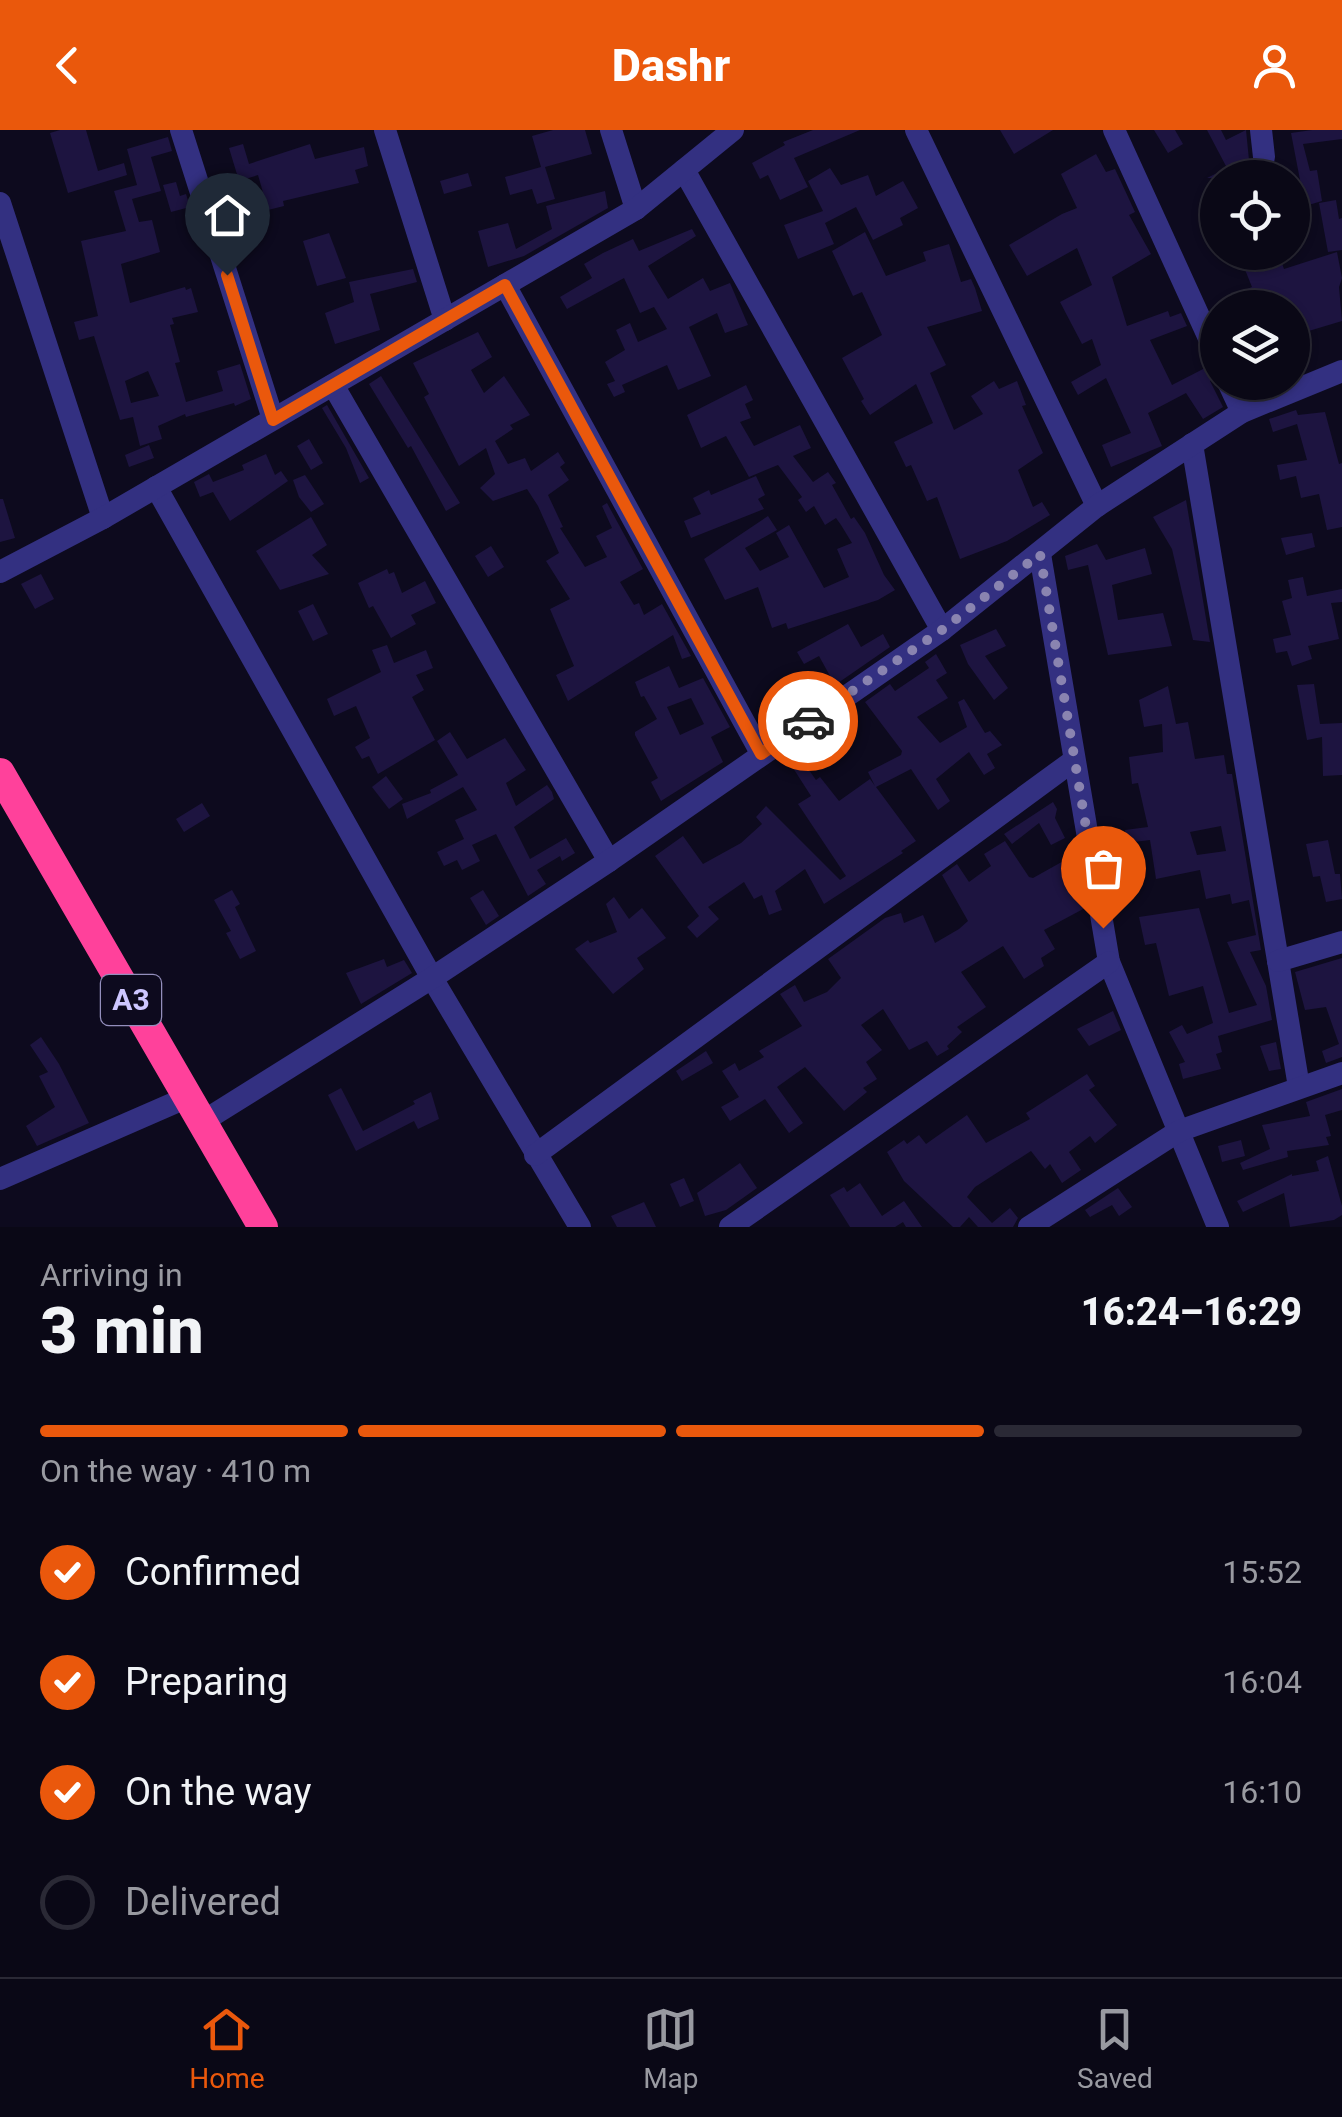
<!DOCTYPE html>
<meta charset="utf-8">
<style>
body{margin:0;font-family:Roboto,sans-serif;background:#13111f;color:#f1f3f6;height:100vh;display:flex;flex-direction:column;font-size:38px;white-space:nowrap}
*{box-sizing:border-box;margin:0}
p{font-size:32px;color:#999aa1}
.icon{flex:none;width:55px;height:55px;fill:none;stroke:currentColor;stroke-width:2;stroke-linecap:round;stroke-linejoin:round}
.map{position:relative;height:1097px;overflow:hidden}
.drawer{display:flex;flex-direction:column;background:#0a0816;flex:1}
.drawer>*{flex:none}
.fabs{position:absolute;left:1200px;top:30px;display:grid;gap:20px}
.fabs a{display:grid;place-items:center;width:110px;height:110px;border-radius:50%;background:#0a0816;box-shadow:0 2px 8px #0004,0 0 0 2px #2a2935;font-size:50px}
.pin{position:absolute;display:grid;place-items:center;width:85px;height:85px;color:#fff;margin:-102px -42px;border-radius:50% 50% 50% 0;rotate:-45deg;box-shadow:0 0 10px #0007}
.pin .icon{rotate:45deg}
.courier{position:absolute;display:grid;place-items:center;width:100px;height:100px;margin:-50px;border:8px solid #ea580c;border-radius:50%;background:#fff;color:#222;box-shadow:0 2px 12px #0007}
.overview em{font-style:normal;font-weight:800}
.overview div{display:flex;flex-direction:column-reverse}
.overview{display:flex;align-items:center;justify-content:space-between;height:170px;padding:0 40px}
h1{font-size:65px;font-weight:800;line-height:75px}
.bar{display:grid;grid-template-columns:repeat(4,1fr);gap:15px 10px;align-content:center;height:120px;padding:0 40px}
.bar i{height:12px;border-radius:8px;background:#2a2935}
.bar .active{background:#ea580c}
.bar p{grid-column:span 4}
ol{padding:0 40px;list-style:none}
li{display:flex;align-items:center;gap:30px;height:110px}
li p{margin-inline-start:auto}
li .icon{padding:10px;border-radius:50%;background:#ea580c;color:#fff;stroke-width:4}
li:last-child{color:#999aa1}
li i{width:55px;height:55px;border:5px solid #2a2935;border-radius:50%}
header{display:flex;justify-content:space-between;align-items:center;height:130px;padding:0 40px;background:#ea580c;color:#fff;font-size:45px;font-weight:800}
.dock{display:flex;justify-content:space-around;align-items:center;height:140px;border-top:2px solid #2a2935;background:#0a0816;font-size:28px;color:#999aa1}
.dock a{display:grid;justify-items:center;gap:5px}
.dock .active{color:#ea580c}
.map>svg:first-child{display:block}
.building{fill:#1d1440;fill-rule:evenodd}
.lines{fill:none;stroke-linecap:round;stroke-linejoin:round}
.minor{stroke:#333081;stroke-width:22}
.highway{stroke:#ff419b;stroke-width:30}
.done{stroke:#8a84b0;stroke-width:10;stroke-dasharray:0 18}
.route{stroke:#ea580c;stroke-width:12}
.labels{text-anchor:middle;stroke-width:9;stroke-linejoin:round;paint-order:stroke}
.shield{fill:#0d0a1e;stroke:#938ebc;stroke-width:2.5}
.shield-label{font-size:30px;font-weight:bold;fill:#cdc6ff}
</style>
<header><svg class="icon" aria-label="back" viewBox="0 0 24 24"><path d="M15 5l-7 7 7 7"/></svg>Dashr<svg class="icon" aria-label="person" viewBox="0 0 24 24"><circle cx="12" cy="8" r="4"/><path d="M4 21q1-7 8-7t8 7"/></svg></header>
<div class="map">
<svg width="1342" height="1097" viewBox="0 0 1342 1097">
<rect width="100%" height="100%" fill="#0d0a1e"/>
<g class="building">
<path d="M 60,0 L 86,0 L 98,41 L 124,33 L 127,45 L 68,63 L 50,3 Z"/>
<path d="M 553,0 L 585,0 L 592,24 L 545,37 L 555,69 L 537,74 L 532,59 L 510,65 L 505,47 L 541,37 L 532,6 Z"/>
<path d="M 813,0 L 860,0 L 794,28 L 808,57 L 780,70 L 768,45 L 760,49 L 752,33 L 785,15 L 783,12 Z"/>
<path d="M 1000,0 L 1053,0 L 1014,24 Z"/>
<path d="M 1154,0 L 1175,0 L 1183,14 L 1168,23 Z"/>
<path d="M 1207,0 L 1221,0 L 1226,10 L 1246,0 L 1249,30 L 1258,48 L 1207,48 L 1227,38 Z"/>
<path d="M 1312,0 L 1342,0 L 1342,9 L 1303,14 L 1310,41 L 1317,40 L 1322,71 L 1305,76 L 1291,3 Z"/>
<path d="M 168,7 L 172,21 L 151,27 L 161,61 L 132,69 L 139,92 L 152,90 L 160,122 L 121,134 L 130,173 L 185,157 L 186,160 L 191,158 L 198,182 L 172,188 L 174,194 L 170,195 L 180,232 L 175,233 L 186,272 L 223,261 L 217,241 L 240,234 L 251,269 L 235,276 L 234,273 L 186,287 L 185,284 L 158,296 L 162,309 L 140,316 L 133,287 L 120,290 L 94,206 L 79,210 L 74,192 L 98,186 L 81,111 L 126,101 L 114,61 L 137,55 L 127,19 ZM 148,241 L 159,266 L 131,273 L 125,251 Z"/>
<path d="M 243,14 L 249,34 L 310,14 L 315,29 L 364,17 L 368,36 L 355,40 L 359,53 L 283,71 L 284,76 L 268,80 L 258,45 L 239,51 L 229,18 Z"/>
<path d="M 1096,24 L 1106,42 L 1115,39 L 1135,82 L 1129,85 L 1151,124 L 1112,147 L 1127,196 L 1168,181 L 1170,187 L 1181,183 L 1187,196 L 1150,210 L 1172,255 L 1207,237 L 1213,242 L 1215,246 L 1210,251 L 1223,277 L 1203,289 L 1186,263 L 1148,283 L 1162,316 L 1111,337 L 1102,315 L 1131,303 L 1106,248 L 1078,265 L 1071,252 L 1101,235 L 1092,209 L 1082,214 L 1060,172 L 1092,155 L 1077,118 L 1027,146 L 1009,115 L 1062,84 L 1077,78 L 1061,44 Z"/>
<path d="M 830,38 L 841,55 L 868,45 L 876,66 L 903,51 L 918,78 L 900,88 L 903,95 L 873,110 L 856,77 L 825,93 L 834,114 L 798,129 L 784,95 L 823,81 L 808,51 Z"/>
<path d="M 468,43 L 472,56 L 444,64 L 440,51 Z"/>
<path d="M 176,52 L 180,66 L 186,64 L 190,77 L 171,82 L 163,55 Z"/>
<path d="M 605,61 L 608,78 L 524,126 L 488,137 L 478,101 L 508,93 L 516,119 L 552,99 L 546,76 Z"/>
<path d="M 1336,70 L 1339,89 L 1342,88 L 1342,120 L 1328,122 L 1319,73 Z"/>
<path d="M 692,99 L 696,106 L 648,136 L 668,169 L 703,148 L 710,161 L 730,153 L 748,195 L 725,203 L 717,183 L 689,197 L 711,246 L 678,260 L 667,235 L 622,255 L 625,262 L 614,267 L 607,254 L 615,251 L 605,232 L 625,220 L 616,200 L 630,193 L 638,212 L 667,199 L 654,177 L 640,183 L 624,148 L 567,179 L 560,167 L 592,148 L 584,134 L 603,123 L 633,109 L 639,121 Z"/>
<path d="M 865,102 L 886,146 L 926,131 L 923,122 L 949,114 L 961,152 L 971,149 L 975,158 L 982,181 L 927,197 L 946,235 L 930,243 L 954,300 L 983,284 L 971,266 L 994,251 L 999,259 L 1017,251 L 1026,275 L 1022,276 L 1043,323 L 1018,340 L 1033,377 L 1042,372 L 1050,385 L 1007,411 L 960,429 L 937,367 L 927,371 L 911,335 L 906,337 L 894,312 L 933,293 L 916,254 L 870,285 L 861,271 L 864,269 L 842,228 L 882,205 L 862,162 L 853,166 L 832,121 Z"/>
<path d="M 329,103 L 346,148 L 317,156 L 303,111 Z"/>
<path d="M 1238,122 L 1278,122 L 1284,139 L 1337,122 L 1342,148 L 1339,157 L 1342,191 L 1292,206 L 1292,178 L 1241,178 L 1235,164 L 1252,157 Z"/>
<path d="M 413,139 L 417,152 L 370,164 L 380,200 L 335,214 L 325,183 L 354,172 L 349,152 Z"/>
<path d="M 478,202 L 492,227 L 471,240 L 484,263 L 504,246 L 530,285 L 510,295 L 513,299 L 495,311 L 508,334 L 525,328 L 531,341 L 558,322 L 565,333 L 560,337 L 569,350 L 548,365 L 563,397 L 560,398 L 585,437 L 607,427 L 596,406 L 612,398 L 602,376 L 607,373 L 643,439 L 620,452 L 634,475 L 639,473 L 644,485 L 662,474 L 691,526 L 682,529 L 673,505 L 568,571 L 556,545 L 574,536 L 550,479 L 570,469 L 546,431 L 559,423 L 538,376 L 527,359 L 493,371 L 480,358 L 495,344 L 486,318 L 459,336 L 424,267 L 429,264 L 413,233 Z"/>
<path d="M 381,246 L 460,373 L 446,381 L 411,316 L 408,318 L 369,254 Z"/>
<path d="M 746,255 L 753,270 L 745,274 L 751,288 L 740,292 L 754,316 L 800,295 L 811,318 L 793,326 L 813,352 L 828,342 L 836,353 L 832,355 L 851,389 L 854,387 L 865,403 L 884,445 L 895,460 L 878,470 L 788,499 L 786,493 L 772,498 L 758,457 L 725,470 L 704,429 L 768,386 L 777,400 L 745,418 L 760,441 L 789,427 L 776,403 L 789,395 L 824,458 L 849,447 L 837,419 L 852,413 L 841,395 L 836,388 L 825,395 L 814,376 L 806,382 L 798,370 L 802,367 L 778,335 L 749,347 L 726,306 L 701,318 L 687,285 Z"/>
<path d="M 327,275 L 369,348 L 360,353 L 346,318 L 322,278 Z"/>
<path d="M 1296,280 L 1298,285 L 1325,282 L 1339,334 L 1342,333 L 1342,397 L 1327,400 L 1319,364 L 1301,368 L 1296,346 L 1280,350 L 1277,335 L 1307,330 L 1297,294 L 1273,302 L 1269,289 Z"/>
<path d="M 309,309 L 323,333 L 311,340 L 297,316 Z"/>
<path d="M 149,315 L 154,328 L 129,337 L 125,325 Z"/>
<path d="M 266,324 L 275,345 L 281,341 L 288,351 L 245,381 L 230,391 L 213,362 L 200,367 L 194,352 L 209,344 L 213,352 L 244,340 L 242,335 Z"/>
<path d="M 305,345 L 324,374 L 311,382 L 299,367 L 293,350 Z"/>
<path d="M 756,346 L 765,365 L 758,369 L 764,379 L 691,408 L 684,391 L 701,384 L 693,368 L 709,360 L 711,365 Z"/>
<path d="M 0,369 L 3,369 L 15,408 L 0,412 Z"/>
<path d="M 1186,370 L 1210,512 L 1193,510 L 1172,419 L 1153,387 Z"/>
<path d="M 311,387 L 327,415 L 312,425 L 329,444 L 280,460 L 256,421 Z"/>
<path d="M 1312,403 L 1315,417 L 1286,425 L 1281,408 Z"/>
<path d="M 1097,414 L 1106,430 L 1145,418 L 1152,444 L 1112,455 L 1118,490 L 1163,483 L 1172,516 L 1108,525 L 1088,435 L 1068,440 L 1065,426 Z"/>
<path d="M 491,416 L 504,437 L 488,447 L 475,426 Z"/>
<path d="M 387,439 L 389,444 L 394,442 L 402,463 L 425,451 L 436,473 L 411,485 L 416,494 L 391,508 L 373,476 L 369,478 L 358,453 Z"/>
<path d="M 41,444 L 54,469 L 35,479 L 21,454 Z"/>
<path d="M 1303,447 L 1307,466 L 1342,459 L 1342,472 L 1331,473 L 1339,509 L 1308,516 L 1312,529 L 1292,536 L 1287,521 L 1276,523 L 1273,509 L 1291,505 L 1282,471 L 1292,468 L 1288,450 Z"/>
<path d="M 313,474 L 328,504 L 313,511 L 298,481 Z"/>
<path d="M 848,494 L 861,517 L 883,504 L 890,517 L 835,555 L 819,526 L 804,534 L 797,522 Z"/>
<path d="M 996,499 L 1006,516 L 985,526 L 1008,558 L 994,570 L 968,534 L 960,515 Z"/>
<path d="M 387,515 L 394,533 L 426,520 L 433,538 L 416,545 L 424,560 L 412,567 L 435,610 L 378,644 L 369,626 L 362,629 L 355,617 L 370,608 L 356,576 L 334,586 L 327,569 L 381,542 L 372,520 Z"/>
<path d="M 936,524 L 947,543 L 936,550 L 948,568 L 917,587 L 940,613 L 967,597 L 958,572 L 964,569 L 985,603 L 990,601 L 1002,615 L 987,624 L 995,638 L 984,645 L 969,622 L 936,649 L 950,671 L 938,680 L 911,639 L 876,657 L 916,711 L 901,721 L 903,723 L 824,774 L 805,739 L 775,761 L 782,780 L 769,785 L 762,765 L 754,769 L 744,752 L 708,777 L 719,789 L 697,808 L 687,797 L 699,786 L 655,726 L 683,706 L 703,734 L 741,713 L 762,694 L 756,687 L 766,676 L 840,750 L 846,746 L 798,674 L 811,666 L 786,627 L 795,620 L 816,650 L 820,647 L 839,671 L 870,649 L 875,656 L 868,642 L 901,625 L 902,621 L 865,572 L 890,554 L 895,561 L 929,538 L 925,532 Z"/>
<path d="M 669,536 L 679,558 L 703,548 L 730,597 L 711,607 L 723,632 L 661,671 L 651,652 L 658,648 L 635,605 L 635,602 L 657,589 L 644,566 L 641,567 L 635,552 ZM 691,568 L 704,594 L 680,605 L 667,577 Z"/>
<path d="M 803,549 L 815,568 L 793,582 L 781,564 Z"/>
<path d="M 1314,554 L 1320,594 L 1342,593 L 1342,645 L 1323,646 L 1322,607 L 1307,610 L 1297,555 Z"/>
<path d="M 1168,556 L 1176,594 L 1188,592 L 1195,629 L 1224,625 L 1227,644 L 1232,644 L 1261,820 L 1250,822 L 1266,856 L 1272,890 L 1218,906 L 1222,922 L 1216,924 L 1221,939 L 1183,949 L 1179,934 L 1185,932 L 1169,902 L 1182,895 L 1187,904 L 1213,893 L 1203,856 L 1169,866 L 1156,813 L 1145,815 L 1139,787 L 1199,778 L 1229,883 L 1257,875 L 1227,812 L 1256,805 L 1249,770 L 1232,774 L 1230,764 L 1206,769 L 1200,740 L 1156,749 L 1150,710 L 1126,713 L 1125,700 L 1148,697 L 1138,653 L 1132,654 L 1129,627 L 1163,622 L 1162,594 L 1144,597 L 1139,570 ZM 1221,696 L 1226,721 L 1197,725 L 1190,702 Z"/>
<path d="M 450,602 L 467,629 L 505,608 L 526,640 L 506,653 L 516,676 L 547,655 L 552,662 L 554,669 L 514,697 L 530,729 L 566,708 L 575,723 L 562,731 L 560,726 L 537,740 L 546,754 L 528,766 L 496,704 L 472,715 L 480,731 L 462,740 L 457,730 L 444,736 L 437,722 L 464,709 L 455,690 L 477,680 L 463,657 L 407,689 L 402,674 L 431,663 L 430,660 L 458,645 L 437,611 Z"/>
<path d="M 386,646 L 403,669 L 389,679 L 372,657 Z"/>
<path d="M 1053,672 L 1057,679 L 1055,688 L 1065,708 L 1051,715 L 1039,693 L 1012,714 L 1004,704 Z"/>
<path d="M 202,673 L 210,686 L 184,702 L 176,689 Z"/>
<path d="M 1328,710 L 1335,744 L 1340,744 L 1342,769 L 1326,772 L 1320,746 L 1313,747 L 1306,714 Z"/>
<path d="M 1005,711 L 1029,747 L 1033,748 L 1067,729 L 1074,741 L 1078,740 L 1085,778 L 1044,800 L 1055,819 L 1041,828 L 1044,836 L 1024,849 L 1003,816 L 961,842 L 986,877 L 957,897 L 962,902 L 947,916 L 949,919 L 937,926 L 927,911 L 909,920 L 883,879 L 861,895 L 882,920 L 866,932 L 877,949 L 863,958 L 867,962 L 844,981 L 805,937 L 777,957 L 803,993 L 789,1003 L 765,969 L 730,991 L 721,977 L 739,967 L 722,941 L 735,933 L 739,941 L 764,927 L 759,921 L 802,896 L 780,864 L 795,855 L 804,872 L 827,862 L 841,848 L 828,829 L 885,788 L 901,783 L 904,793 L 923,785 L 935,813 L 959,799 L 968,791 L 942,745 L 957,734 L 969,752 L 991,736 L 984,724 Z"/>
<path d="M 232,760 L 240,774 L 235,777 L 256,821 L 240,829 L 226,803 L 231,801 L 214,770 Z"/>
<path d="M 483,760 L 499,786 L 486,795 L 470,768 Z"/>
<path d="M 614,767 L 629,789 L 642,778 L 666,808 L 637,828 L 644,839 L 613,864 L 575,819 L 588,810 L 590,813 L 617,802 L 606,774 Z"/>
<path d="M 1342,828 L 1342,927 L 1326,933 L 1322,921 L 1339,914 L 1326,877 L 1305,880 L 1295,842 Z"/>
<path d="M 384,829 L 387,837 L 404,830 L 412,843 L 361,874 L 346,843 Z"/>
<path d="M 1113,881 L 1121,900 L 1089,916 L 1077,899 Z"/>
<path d="M 41,907 L 59,934 L 89,993 L 37,1016 L 26,996 L 55,977 L 39,946 L 48,942 L 30,915 Z"/>
<path d="M 1276,912 L 1281,939 L 1269,941 L 1260,916 Z"/>
<path d="M 706,921 L 713,933 L 682,951 L 676,941 Z"/>
<path d="M 1087,944 L 1095,956 L 1089,960 L 1117,995 L 1095,1013 L 1090,1006 L 1069,1022 L 1081,1040 L 1062,1053 L 1050,1034 L 1045,1039 L 1031,1021 L 975,1057 L 967,1067 L 992,1093 L 1010,1078 L 1018,1088 L 1013,1097 L 978,1097 L 969,1087 L 960,1097 L 953,1097 L 904,1051 L 887,1022 L 904,1010 L 907,1014 L 919,1005 L 926,1014 L 967,985 L 986,1013 L 1030,989 L 1026,983 Z"/>
<path d="M 341,958 L 363,1001 L 415,974 L 413,971 L 431,962 L 439,989 L 418,999 L 414,991 L 356,1021 L 328,965 Z"/>
<path d="M 1342,959 L 1342,980 L 1325,985 L 1331,1006 L 1326,1007 L 1329,1015 L 1287,1021 L 1288,1027 L 1243,1040 L 1240,1033 L 1270,1019 L 1262,995 L 1310,986 L 1306,972 Z"/>
<path d="M 1241,1010 L 1245,1026 L 1222,1032 L 1218,1016 Z"/>
<path d="M 1328,1026 L 1342,1076 L 1342,1085 L 1334,1090 L 1290,1097 L 1284,1063 L 1243,1082 L 1237,1071 L 1292,1044 L 1292,1046 L 1319,1041 L 1316,1031 Z"/>
<path d="M 740,1033 L 757,1058 L 726,1080 L 705,1086 L 697,1063 Z"/>
<path d="M 684,1048 L 694,1071 L 680,1077 L 670,1054 Z"/>
<path d="M 860,1053 L 882,1086 L 904,1071 L 922,1097 L 906,1097 L 903,1092 L 895,1097 L 850,1097 L 830,1065 L 844,1057 L 847,1062 Z"/>
<path d="M 1118,1058 L 1132,1077 L 1119,1086 L 1112,1075 L 1090,1087 L 1085,1080 Z"/>
<path d="M 644,1072 L 656,1097 L 617,1097 L 611,1086 Z"/>
</g>
<g class="lines">
<g class="minor">
<path d="M 181,0 L 273,289"/>
<path d="M 385,0 L 445,190"/>
<path d="M 611,0 L 636,79"/>
<path d="M 916,0 L 1097,376"/>
<path d="M 1114,0 L 1218,228"/>
<path d="M 1261,0 L 1264,27"/>
<path d="M 684,40 L 942,500"/>
<path d="M 0,73 L 103,388"/>
<path d="M 505,155 L 761,623"/>
<path d="M 1228,252 L 1242,282"/>
<path d="M 333,255 L 609,731"/>
<path d="M 1192,314 L 1299,957"/>
<path d="M 156,357 L 432,848 L 580,1097"/>
<path d="M 1040,424 L 1109,832 L 1218,1097"/>
<path d="M 0,442 L 103,388 L 636,79 L 733,0"/>
<path d="M 1278,831 L 1342,812"/>
<path d="M 202,992 L 432,848 L 609,731 L 942,500 L 1097,376 L 1242,282 L 1342,241"/>
<path d="M 535,1025 L 1073,631"/>
<path d="M 0,1049 L 188,967"/>
<path d="M 730,1097 L 1109,832"/>
<path d="M 1029,1097 L 1179,1001 L 1342,943"/>
</g>
<path class="highway" d="M 0,643 L 263,1097"/>
</g>
<g class="lines">
<path class="done" d="M 808,591 L 942,500 L 1040,424 L 1103,798"/>
<path class="route" d="M 227,145 L 273,290 L 505,155 L 761,624 L 808,591"/>
</g>
<g class="labels">
<rect class="shield" x="101" y="845" width="60" height="50" rx="8"/>
<g class="shield-label">
<text x="131" y="880">A3</text>
</g>
</g>
</svg>
<div class="fabs">
<a><svg class="icon" aria-label="locate" viewBox="0 0 24 24"><circle cx="12" cy="12" r="6"/><path d="M12 2v4M12 18v4M2 12h4M18 12h4"/></svg></a>
<a><svg class="icon" aria-label="layers" viewBox="0 0 24 24"><path d="M12 4l9 5-9 5-9-5zM3 14l9 5 9-5"/></svg></a>
</div>
<div class="pin" style="left:1103px;top:798px;background:#ea580c"><svg class="icon" aria-label="bag" viewBox="0 0 24 24"><path d="M5 8h14l-1 12H6zM9 8a3 3 0 0 1 6 0"/></svg></div>
<div class="pin" style="left:227px;top:145px;background:#1f2937"><svg class="icon" aria-label="home" viewBox="0 0 24 24"><path d="M3 11l9-7 9 7M6 9v11h12V9"/></svg></div>
<div class="courier" style="left:808px;top:591px"><svg class="icon" aria-label="car" viewBox="0 0 24 24"><path d="M5 17H2v-5l4-1 3-4h7l3 4 3 1v5h-3M9 17h6M6 11h13"/><circle cx="7" cy="17" r="2"/><circle cx="17" cy="17" r="2"/></svg></div>
</div>
<section class="drawer">
<div class="overview"><div><h1>3 min</h1><p>Arriving in</p></div><em>16:24–16:29</em></div>
<div class="bar"><i class="active"></i><i class="active"></i><i class="active"></i><i></i><p>On the way · 410 m</p></div>
<ol>
<li><svg class="icon" aria-label="check" viewBox="0 0 24 24"><path d="M5 12l5 5 9-10"/></svg>Confirmed<p>15:52</p></li>
<li><svg class="icon" aria-label="check" viewBox="0 0 24 24"><path d="M5 12l5 5 9-10"/></svg>Preparing<p>16:04</p></li>
<li><svg class="icon" aria-label="check" viewBox="0 0 24 24"><path d="M5 12l5 5 9-10"/></svg>On the way<p>16:10</p></li>
<li><i></i>Delivered</li>
</ol>
</section>
<nav class="dock">
<a class="active"><svg class="icon" aria-label="home" viewBox="0 0 24 24"><path d="M3 11l9-7 9 7M6 9v11h12V9"/></svg>Home</a>
<a><svg class="icon" aria-label="map" viewBox="0 0 24 24"><path d="M3 6l6-2 6 2 6-2v14l-6 2-6-2-6 2zM9 4v14M15 6v14"/></svg>Map</a>
<a><svg class="icon" aria-label="saved" viewBox="0 0 24 24"><path d="M7 4h10v16l-5-4-5 4z"/></svg>Saved</a>
</nav>
